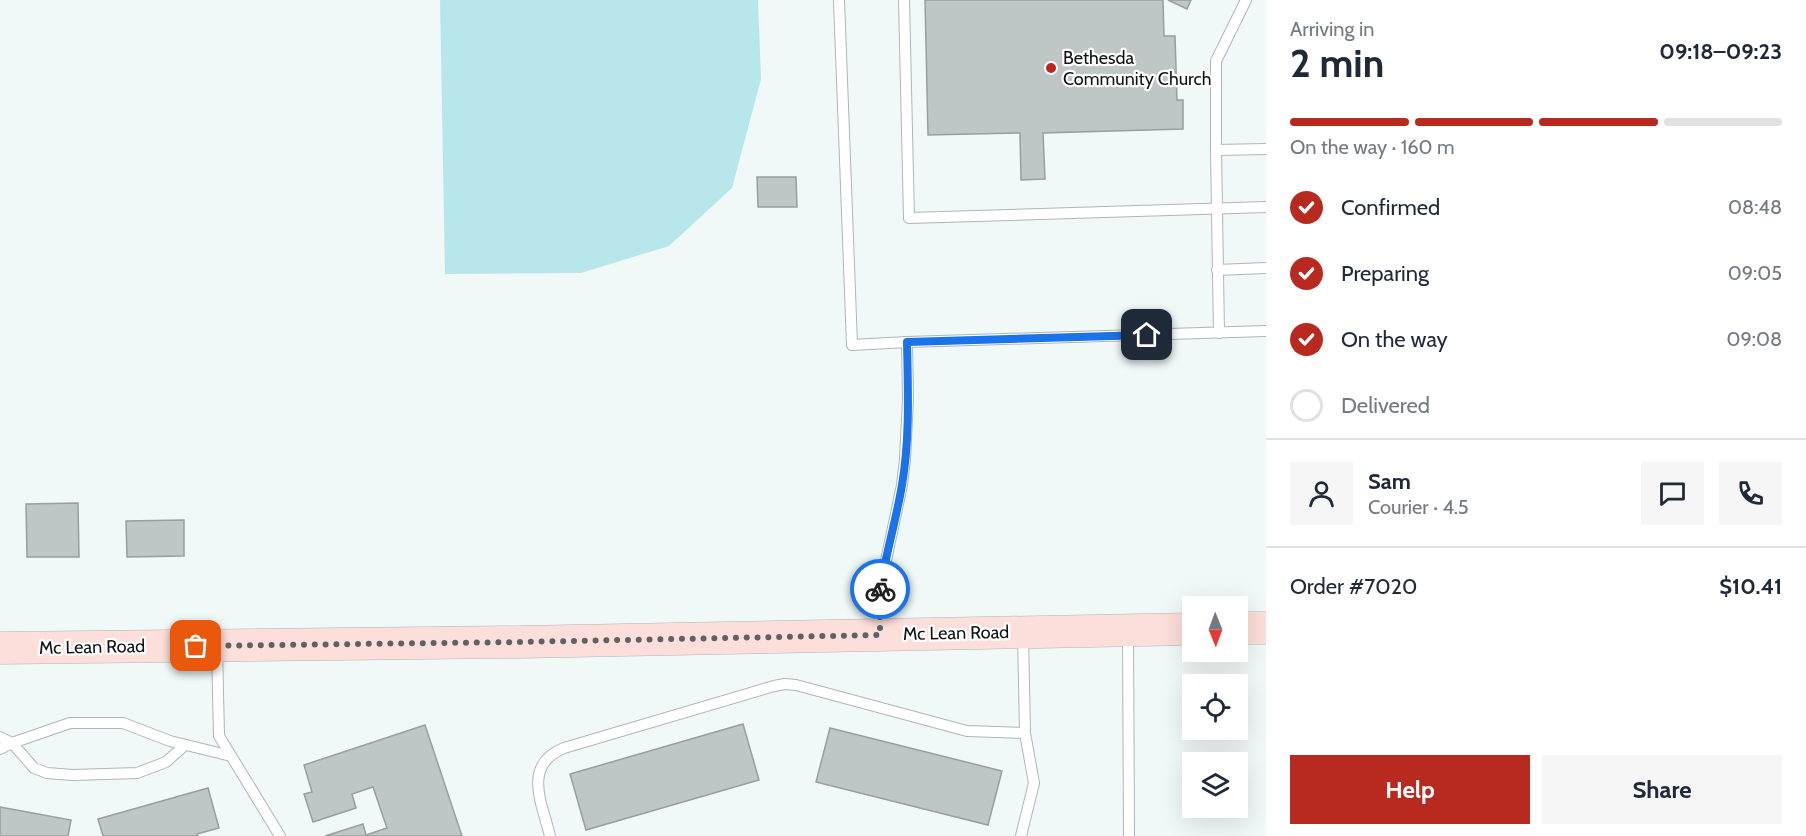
<!DOCTYPE html>
<meta charset="utf-8">
<style>
body{margin:0;font-family:Cabin,sans-serif;background:#f6f6f7;color:#1f2937;height:100vh;display:flex;flex-direction:column;font-size:22px;white-space:nowrap}
*{box-sizing:border-box;margin:0}
p{font-size:20px;color:#747a83}
.icon{flex:none;width:33px;height:33px;fill:none;stroke:currentColor;stroke-width:2;stroke-linecap:round;stroke-linejoin:round}
.map{position:relative;flex:1;overflow:hidden}
.side{display:flex;flex-direction:column;background:#fff;width:540px}
.side>*{flex:none}
.needle{width:39px;rotate:179deg}
.buttons{position:absolute;left:1182px;top:596px;display:grid;gap:12px}
.buttons a{display:grid;place-items:center;width:66px;height:66px;border-radius:0px;background:#fff;box-shadow:0 6px 24px #0002;font-size:30px}
.pin{position:absolute;display:grid;place-items:center;width:51px;height:51px;color:#fff;margin:-26px;border-radius:12px;box-shadow:0 3px 9px #0006}
.courier{position:absolute;display:grid;place-items:center;width:60px;height:60px;margin:-30px;border:4px solid #1a73e8;border-radius:50%;background:#fff;color:#222;box-shadow:0 2px 8px #0007}
.head em{font-style:normal;font-weight:700}
.head div{display:flex;flex-direction:column-reverse}
.head{display:flex;align-items:center;justify-content:space-between;height:102px;padding:0 24px}
h1{font-size:39px;font-weight:700;line-height:45px}
.bar{display:grid;grid-template-columns:repeat(4,1fr);gap:9px 6px;align-content:center;height:72px;padding:0 24px}
.bar i{height:8px;border-radius:4px;background:#e0e1e3}
.bar .active{background:#b82920}
.bar p{grid-column:span 4}
.line{display:flex;align-items:center;gap:15px;padding:0 24px;border-top:2px solid #e0e1e3}
.line div{flex:1}
.round{display:grid;place-items:center;flex:none;width:63px;height:63px;border-radius:0px;background:#f6f6f7}
ol{padding:0 24px;list-style:none}
li{display:flex;align-items:center;gap:18px;height:66px}
li p{margin-inline-start:auto}
li .icon{padding:6px;border-radius:50%;background:#b82920;color:#fff;stroke-width:4}
li:last-child{color:#747a83}
li i{width:33px;height:33px;border:3px solid #e0e1e3;border-radius:50%}
.primary-button{display:flex;gap:12px;margin-top:auto;padding:12px 24px}
.primary-button a{flex:1;height:69px;border-radius:0px;background:#b82920;color:#fff;font-size:24px;font-weight:700;line-height:69px;text-align:center}
.primary-button a+a{background:#f6f6f7;color:#1f2937}
main{display:flex;flex:1;min-height:0}
.map>svg:first-child{display:block}
.green{fill:#b7e7eb}
.building{fill:#bfc6c6;stroke:#989fa0;stroke-width:1.5}
.lines{fill:none;stroke-linecap:round;stroke-linejoin:round}
.service-casing{stroke:#afb6b7;stroke-width:12}
.secondary-casing{stroke:#afb6b7;stroke-width:33}
.service{stroke:#fff;stroke-width:10}
.secondary{stroke:#fcdeda;stroke-width:32}
.done{stroke:#5e6262;stroke-width:6;stroke-dasharray:0 10.8}
.route{stroke:#1a73e8;stroke-width:8}
.poi-dot{fill:#b82920;stroke:#fff;stroke-width:2}
.labels{text-anchor:middle;stroke-width:4.5;stroke-linejoin:round;paint-order:stroke}
.poi-label{font-size:18px;fill:#101212;stroke:#fff;text-anchor:start}
.street-label{font-size:18px;fill:#101212;stroke:#fff}
</style>
<main>
<div class="map">
<svg width="1266" height="836" viewBox="0 0 1266 836">
<rect width="100%" height="100%" fill="#f0f8f8"/>
<path class="green" d="M 440,0 L 758,0 L 761,79 L 732,188 L 669,246 L 581,273 L 445,274 Z"/>
<g class="building">
<path d="M 925,0 L 1163,0 L 1164,36 L 1175,36 L 1177,100 L 1183,100 L 1183,129 L 1043,133 L 1045,179 L 1021,180 L 1020,133 L 928,135 Z"/>
<path d="M 1168,0 L 1191,0 L 1187,9 Z"/>
<path d="M 757,177 L 796,177 L 797,207 L 758,207 Z"/>
<path d="M 78,503 L 79,557 L 27,557 L 26,504 Z"/>
<path d="M 184,520 L 184,556 L 127,557 L 126,521 Z"/>
<path d="M 743,724 L 759,780 L 586,830 L 570,774 Z"/>
<path d="M 425,725 L 462,836 L 325,836 L 363,824 L 366,835 L 387,828 L 373,787 L 352,794 L 356,808 L 313,822 L 304,794 L 312,792 L 304,765 Z"/>
<path d="M 830,728 L 1002,771 L 988,825 L 816,782 Z"/>
<path d="M 208,788 L 219,828 L 197,834 L 198,836 L 103,836 L 98,819 Z"/>
<path d="M 0,807 L 71,820 L 68,836 L 0,836 Z"/>
</g>
<g class="lines">
<defs>
<g id="service">
<path d="M 839,0 L 852,345 L 907,342 L 908,399 L 905,459 L 902,485 L 880,589 L 880,631"/>
<path d="M 904,0 L 909,218 L 1266,207"/>
<path d="M 1246,0 L 1216,61 L 1216,150 L 1266,149"/>
<path d="M 1216,150 L 1219,333"/>
<path d="M 1217,270 L 1266,268"/>
<path d="M 907,342 L 1266,331"/>
<path d="M 1128,632 L 1129,836"/>
<path d="M 217,649 L 219,736 L 280,836"/>
<path d="M 0,737 L 12,743 L 34,768 L 47,773 L 73,775 L 137,773 L 166,762 L 185,745"/>
<path d="M 0,749 L 12,743 L 70,723 L 123,723 L 170,741 L 231,756"/>
<path d="M 550,836 C 542,803 522,765 564,748 L 774,686 L 785,684 L 796,685 L 967,731 L 1025,733"/>
<path d="M 1021,836 L 1034,783 L 1025,733 L 1023,635"/>
</g>
<g id="secondary">
<path d="M 1238,628 L 1266,628"/>
<path d="M 0,648 L 520,642 L 1192,629"/>
</g>
</defs>
<use href="#service" class="service-casing"/>
<use href="#secondary" class="secondary-casing"/>
<use href="#service" class="service"/>
<use href="#secondary" class="secondary"/>
</g>
<g class="lines">
<path class="done" d="M 196,646 L 520,642 L 880,635 L 880,589"/>
<path class="route" d="M 880,589 C 886,554 896,520 902,485 C 910,438 908,390 907,342 L 1147,335"/>
</g>
<circle class="poi-dot" cx="1051" cy="68" r="6"/>
<g class="labels">
<g class="poi-label">
<text x="1063" y="64">Bethesda<tspan x="1063" dy="21">Community Church</tspan></text>
</g>
<g class="street-label">
<text transform="translate(956 633) rotate(-1)" y="6">Mc Lean Road</text>
<text transform="translate(92 647) rotate(-1)" y="6">Mc Lean Road</text>
</g>
</g>
</svg>
<div class="buttons">
<a><svg class="needle" viewBox="-14 -14 28 28"><path d="M0-13l5 13h-10z" fill="#e53935"/><path d="M0 13l5-13h-10z" fill="#747a83"/></svg></a>
<a><svg class="icon" aria-label="locate" viewBox="0 0 24 24"><circle cx="12" cy="12" r="6"/><path d="M12 2v4M12 18v4M2 12h4M18 12h4"/></svg></a>
<a><svg class="icon" aria-label="layers" viewBox="0 0 24 24"><path d="M12 4l9 5-9 5-9-5zM3 14l9 5 9-5"/></svg></a>
</div>
<div class="pin" style="left:196px;top:646px;background:#ea580c"><svg class="icon" aria-label="bag" viewBox="0 0 24 24"><path d="M5 8h14l-1 12H6zM9 8a3 3 0 0 1 6 0"/></svg></div>
<div class="pin" style="left:1147px;top:335px;background:#1f2937"><svg class="icon" aria-label="home" viewBox="0 0 24 24"><path d="M3 11l9-7 9 7M6 9v11h12V9"/></svg></div>
<div class="courier" style="left:880px;top:589px"><svg class="icon" aria-label="bike" viewBox="0 0 24 24"><circle cx="6" cy="16" r="4"/><circle cx="18" cy="16" r="4"/><path d="M6 16l4-8h5l3 8M10 8l3 8H6M13 5h3"/></svg></div>
</div>
<section class="side">
<div class="head"><div><h1>2 min</h1><p>Arriving in</p></div><em>09:18–09:23</em></div>
<div class="bar"><i class="active"></i><i class="active"></i><i class="active"></i><i></i><p>On the way · 160 m</p></div>
<ol>
<li><svg class="icon" aria-label="check" viewBox="0 0 24 24"><path d="M5 12l5 5 9-10"/></svg>Confirmed<p>08:48</p></li>
<li><svg class="icon" aria-label="check" viewBox="0 0 24 24"><path d="M5 12l5 5 9-10"/></svg>Preparing<p>09:05</p></li>
<li><svg class="icon" aria-label="check" viewBox="0 0 24 24"><path d="M5 12l5 5 9-10"/></svg>On the way<p>09:08</p></li>
<li><i></i>Delivered</li>
</ol>
<div class="line" style="height:108px"><a class="round"><svg class="icon" aria-label="person" viewBox="0 0 24 24"><circle cx="12" cy="8" r="4"/><path d="M4 21q1-7 8-7t8 7"/></svg></a><div><b>Sam</b><p>Courier · 4.5</p></div><a class="round"><svg class="icon" aria-label="chat" viewBox="0 0 24 24"><path d="M4 5h16v11H9l-5 4z"/></svg></a><a class="round"><svg class="icon" aria-label="phone" viewBox="0 0 24 24"><path d="M5 4h4l2 5-3 2q2 4 5 5l2-3 5 2v4C11 20 4 13 5 4z"/></svg></a></div>
<div class="line" style="height:78px"><div>Order #7020</div><b>$10.41</b></div>
<div class="primary-button"><a>Help</a><a>Share</a></div>
</section>
</main>
